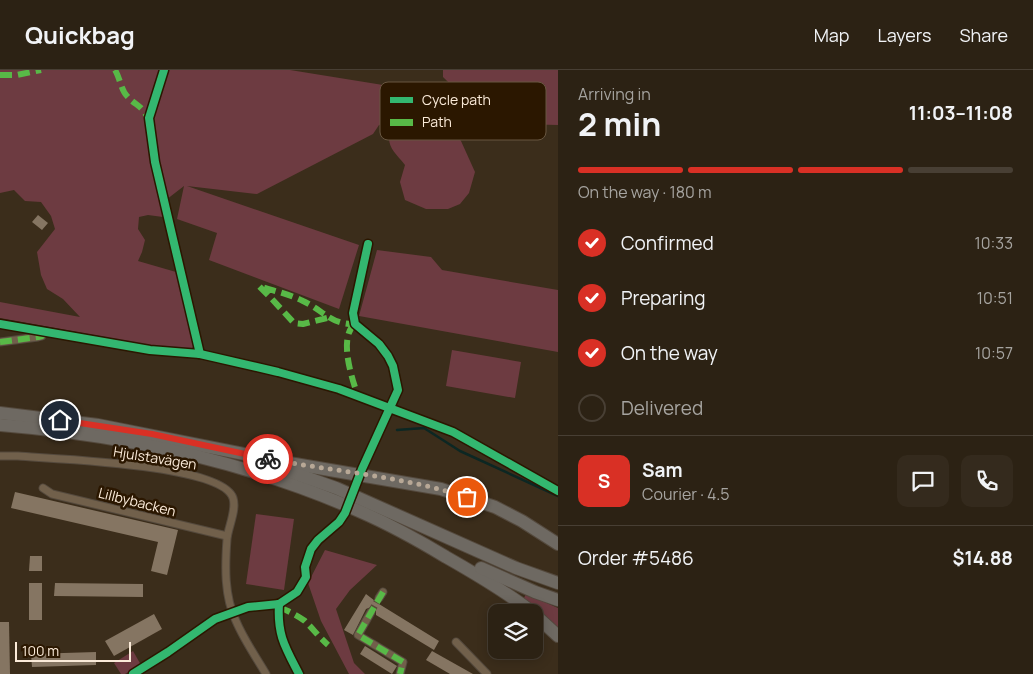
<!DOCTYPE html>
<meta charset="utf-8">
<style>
body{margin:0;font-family:Manrope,sans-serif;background:#342a1d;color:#f1f3f6;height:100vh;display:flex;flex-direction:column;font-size:19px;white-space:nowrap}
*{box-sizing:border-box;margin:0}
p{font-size:16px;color:#a6a4a0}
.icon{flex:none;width:28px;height:28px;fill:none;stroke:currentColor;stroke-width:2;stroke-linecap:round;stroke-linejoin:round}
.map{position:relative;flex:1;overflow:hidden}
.sheet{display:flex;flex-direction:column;background:#2c2214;width:475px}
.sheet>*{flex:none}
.fabs{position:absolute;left:488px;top:534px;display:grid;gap:10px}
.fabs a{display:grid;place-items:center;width:55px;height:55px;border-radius:10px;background:#2c2214;box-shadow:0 2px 12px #0003,0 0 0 1px #483f34;font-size:25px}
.scale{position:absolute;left:15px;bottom:12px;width:116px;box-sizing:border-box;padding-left:5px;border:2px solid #fbebd9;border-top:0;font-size:14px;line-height:18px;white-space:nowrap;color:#fbebd9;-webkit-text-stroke:4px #2b1700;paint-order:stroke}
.pin{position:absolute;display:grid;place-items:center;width:42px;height:42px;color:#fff;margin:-21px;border:2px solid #fff;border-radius:50%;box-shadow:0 1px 5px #0007}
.courier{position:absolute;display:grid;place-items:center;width:50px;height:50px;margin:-25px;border:4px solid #d93025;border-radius:50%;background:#fff;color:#222;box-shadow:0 1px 6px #0007}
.headline em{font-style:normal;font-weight:700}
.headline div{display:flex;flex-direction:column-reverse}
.headline{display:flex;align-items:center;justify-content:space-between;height:85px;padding:0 20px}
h1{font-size:32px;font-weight:700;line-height:38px}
.bar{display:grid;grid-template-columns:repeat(4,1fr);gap:8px 5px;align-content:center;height:60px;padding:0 20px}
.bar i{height:6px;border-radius:4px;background:#483f34}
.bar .on{background:#d93025}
.bar p{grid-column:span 4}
.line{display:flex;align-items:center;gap:12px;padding:0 20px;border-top:1px solid #483f34}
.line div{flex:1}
.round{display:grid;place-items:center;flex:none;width:52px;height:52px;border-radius:10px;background:#342a1d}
ol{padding:0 20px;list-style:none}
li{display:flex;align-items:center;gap:15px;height:55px}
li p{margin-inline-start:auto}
li .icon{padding:5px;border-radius:50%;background:#d93025;color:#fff;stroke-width:4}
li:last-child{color:#a6a4a0}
li i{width:28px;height:28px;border:2px solid #483f34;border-radius:50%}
header{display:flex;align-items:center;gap:30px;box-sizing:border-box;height:70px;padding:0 25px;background:#2c2214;border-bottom:1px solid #483f34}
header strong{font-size:24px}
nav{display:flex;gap:28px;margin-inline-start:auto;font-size:18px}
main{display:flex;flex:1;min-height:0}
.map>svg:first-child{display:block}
.green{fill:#6d3b41}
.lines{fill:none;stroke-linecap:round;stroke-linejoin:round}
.stream{stroke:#0c2723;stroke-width:2.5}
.building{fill:#857562}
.street-tunnel{stroke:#584a38;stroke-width:7;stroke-dasharray:7 3.5;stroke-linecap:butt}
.street-casing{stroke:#54493d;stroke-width:9}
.highway-casing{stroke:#54493d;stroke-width:14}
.street{stroke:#71604b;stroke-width:7}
.highway{stroke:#6e6962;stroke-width:12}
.quiet{stroke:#58b947;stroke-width:6;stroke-dasharray:12 6;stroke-linecap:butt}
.cycleway-casing{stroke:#2b1700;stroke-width:11}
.cycleway{stroke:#33b770;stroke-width:8}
.done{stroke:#b8a896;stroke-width:5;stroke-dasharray:0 9}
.route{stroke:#d93025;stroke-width:6}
.labels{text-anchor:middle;stroke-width:5;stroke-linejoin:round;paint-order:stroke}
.street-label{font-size:14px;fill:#fbebd9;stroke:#2b1700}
.key{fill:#2b1700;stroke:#695741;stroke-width:1}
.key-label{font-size:14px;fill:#fbebd9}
</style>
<header>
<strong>Quickbag</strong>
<nav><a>Map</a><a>Layers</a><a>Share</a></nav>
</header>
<main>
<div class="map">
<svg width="558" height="604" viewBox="0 0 558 604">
<rect width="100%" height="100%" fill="#3b2d1b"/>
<g class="green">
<path d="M 0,0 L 290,0 L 383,15 L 420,24 L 461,71 L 475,102 L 469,123 L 460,134 L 448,139 L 426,139 L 405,130 L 400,112 L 405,95 C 394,81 385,76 391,58 L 386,53 L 379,55 L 373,64 L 257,124 L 187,116 L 359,175 L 339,239 L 209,190 L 217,163 L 177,149 L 184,116 L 162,133 L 163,147 L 148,145 L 139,147 L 138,159 L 145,170 L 142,182 L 138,191 L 176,202 L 180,208 L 195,276 L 187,281 L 176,280 L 0,248 L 0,232 L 80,247 L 63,229 L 47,219 L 41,205 L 37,182 L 55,159 L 51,146 L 41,132 L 25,131 L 14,120 L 0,123 Z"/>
<path d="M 443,0 L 558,0 L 558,55 L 517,54 L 485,48 L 443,7 Z"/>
<path d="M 377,180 L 431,187 L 442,200 L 558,220 L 558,282 L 359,246 Z"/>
<path d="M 452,280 L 521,292 L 515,328 L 446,316 Z"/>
<path d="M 256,444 L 294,449 L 284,520 L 246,514 Z"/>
<path d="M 325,480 L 377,495 L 350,520 L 336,539 L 354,593 L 365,604 L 349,604 L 321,551 L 308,513 Z"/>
<path d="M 526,524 L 558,538 L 558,558 L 523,530 Z"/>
<path d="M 133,581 L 141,595 L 125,604 L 121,604 L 114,593 Z"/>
</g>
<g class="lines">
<path class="stream" d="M 397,360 L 424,358 L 460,381 L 558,426"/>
</g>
<g class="building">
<path d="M 38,145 L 48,153 L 42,160 L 32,152 Z"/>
<path d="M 15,422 L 178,460 L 167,505 L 151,501 L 158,472 L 11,438 Z"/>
<path d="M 30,486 L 42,486 L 42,501 L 29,501 Z"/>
<rect x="29" y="513" width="13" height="37"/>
<path d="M 55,513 L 143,514 L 143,527 L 54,526 Z"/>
<path d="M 366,524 L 379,534 L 439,571 L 434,580 L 376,545 L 376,540 L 371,537 L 366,539 L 353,565 L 344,560 Z"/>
<path d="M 154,544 L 162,559 L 114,586 L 105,571 Z"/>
<path d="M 0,552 L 9,552 L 10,604 L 0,604 Z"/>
<path d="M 365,576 L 397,596 L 392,604 L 360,584 Z"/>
<path d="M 432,581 L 473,604 L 450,604 L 426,590 Z"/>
<path d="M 96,582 L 96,595 L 32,597 L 31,584 Z"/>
</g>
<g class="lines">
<path class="street-tunnel" d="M 371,542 L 379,528"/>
<defs>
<g id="street">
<path d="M 0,272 L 38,267 L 42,266 L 44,262"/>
<path d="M 0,386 L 18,386 C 54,389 222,394 233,428 C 237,440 228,457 227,469 C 225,496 224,526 236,551 C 244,570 256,587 266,604"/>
<path d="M 43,418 L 52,424 L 227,466"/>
<path d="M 379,528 L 383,522"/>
<path d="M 371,542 L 358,565 L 403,592 L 400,604"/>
<path d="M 456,572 L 487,604"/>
</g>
<g id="highway">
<path d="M 0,343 L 98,355 L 289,393 L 441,419 L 495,437 L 522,451 L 558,474"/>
<path d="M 0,355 C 123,365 246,391 359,441 C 389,454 418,470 446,487 C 476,504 505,521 532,542"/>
<path d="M 274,396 L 336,418 L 516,498 L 558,513"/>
<path d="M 481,498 L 535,522 L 558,530"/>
<path d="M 534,544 L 558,566"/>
</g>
</defs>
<use href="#street" class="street-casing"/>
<use href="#highway" class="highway-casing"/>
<use href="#street" class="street"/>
<use href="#highway" class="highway"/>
<g class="quiet">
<path d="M 115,0 C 120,8 121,20 127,26 C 137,37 141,34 149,50"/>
<path d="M 0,5 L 17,5 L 41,0"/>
<path d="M 327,248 L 303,254 L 294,253 L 270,227 L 259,216 C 274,221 289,224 303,231 C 323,240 331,255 355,254"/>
<path d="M 355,254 C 338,267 352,309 358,326"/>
<path d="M 0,272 L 38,267 L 42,266 L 44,262"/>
<path d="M 383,522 L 358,565 L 403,592 L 400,604"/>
<path d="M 279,537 C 288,541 297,545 305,551 C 313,559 320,568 328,575"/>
</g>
<defs>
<g id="cycleway">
<path d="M 164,0 L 149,48 L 155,92 L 200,284"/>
<path d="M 0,254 L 150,280 L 200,284 L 278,302 L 339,319 L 453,362 L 558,421"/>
<path d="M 279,534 L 297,522 L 306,507 L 305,497 L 311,479 L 318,470 L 339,452 L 345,443 L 362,399 L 398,320 L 393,296 L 388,286 L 379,274 L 355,254 L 353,243 L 368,174"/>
<path d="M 279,534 C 277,565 285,577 299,604"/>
<path d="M 133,604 L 168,582 L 215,549 L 248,537 L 279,534"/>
</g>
</defs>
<use href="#cycleway" class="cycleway-casing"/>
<use href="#cycleway" class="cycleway"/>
</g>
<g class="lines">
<path class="done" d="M 268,389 C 334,401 404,407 467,427"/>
<path class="route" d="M 60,350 L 152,364 L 268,389"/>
</g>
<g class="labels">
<g class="street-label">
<text transform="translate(155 388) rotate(9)" y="5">Hjulstavägen</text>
<text transform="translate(137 432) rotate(14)" y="5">Lillbybacken</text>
</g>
</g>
<rect x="380" y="12" width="166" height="58" rx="8" class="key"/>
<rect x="390" y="27" width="23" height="6" fill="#33b770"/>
<rect x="390" y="49" width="23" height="7" fill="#58b947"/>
<g class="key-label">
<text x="422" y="35">Cycle path</text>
<text x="422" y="57">Path</text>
</g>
</svg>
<div class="fabs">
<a><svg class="icon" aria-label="layers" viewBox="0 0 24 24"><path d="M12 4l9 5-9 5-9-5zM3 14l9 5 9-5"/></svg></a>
</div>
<div class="scale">100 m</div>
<div class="pin" style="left:467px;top:427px;background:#ea580c"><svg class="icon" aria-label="bag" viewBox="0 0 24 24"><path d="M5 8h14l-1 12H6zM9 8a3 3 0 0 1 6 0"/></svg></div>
<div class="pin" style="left:60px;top:350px;background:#1f2937"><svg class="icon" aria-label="home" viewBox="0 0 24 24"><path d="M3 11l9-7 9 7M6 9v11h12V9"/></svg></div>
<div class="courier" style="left:268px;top:389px"><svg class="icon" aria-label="bike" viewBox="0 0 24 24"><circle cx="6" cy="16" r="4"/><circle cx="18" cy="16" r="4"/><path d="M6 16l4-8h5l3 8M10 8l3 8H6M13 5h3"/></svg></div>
</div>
<section class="sheet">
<div class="headline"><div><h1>2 min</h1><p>Arriving in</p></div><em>11:03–11:08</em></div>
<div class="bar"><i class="on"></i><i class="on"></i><i class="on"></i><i></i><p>On the way · 180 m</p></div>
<ol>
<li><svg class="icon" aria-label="check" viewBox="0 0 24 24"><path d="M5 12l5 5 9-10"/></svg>Confirmed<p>10:33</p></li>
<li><svg class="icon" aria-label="check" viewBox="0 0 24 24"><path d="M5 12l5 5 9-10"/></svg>Preparing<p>10:51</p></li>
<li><svg class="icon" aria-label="check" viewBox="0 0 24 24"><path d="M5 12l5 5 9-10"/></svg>On the way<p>10:57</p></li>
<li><i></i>Delivered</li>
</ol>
<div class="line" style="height:90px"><b class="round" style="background:#d93025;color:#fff">S</b><div><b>Sam</b><p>Courier · 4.5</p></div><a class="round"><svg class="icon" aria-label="chat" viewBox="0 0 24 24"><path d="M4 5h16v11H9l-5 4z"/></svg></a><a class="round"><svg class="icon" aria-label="phone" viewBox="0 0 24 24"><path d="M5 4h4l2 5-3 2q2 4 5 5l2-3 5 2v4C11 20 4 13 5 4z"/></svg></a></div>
<div class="line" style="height:65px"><div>Order #5486</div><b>$14.88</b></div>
</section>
</main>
